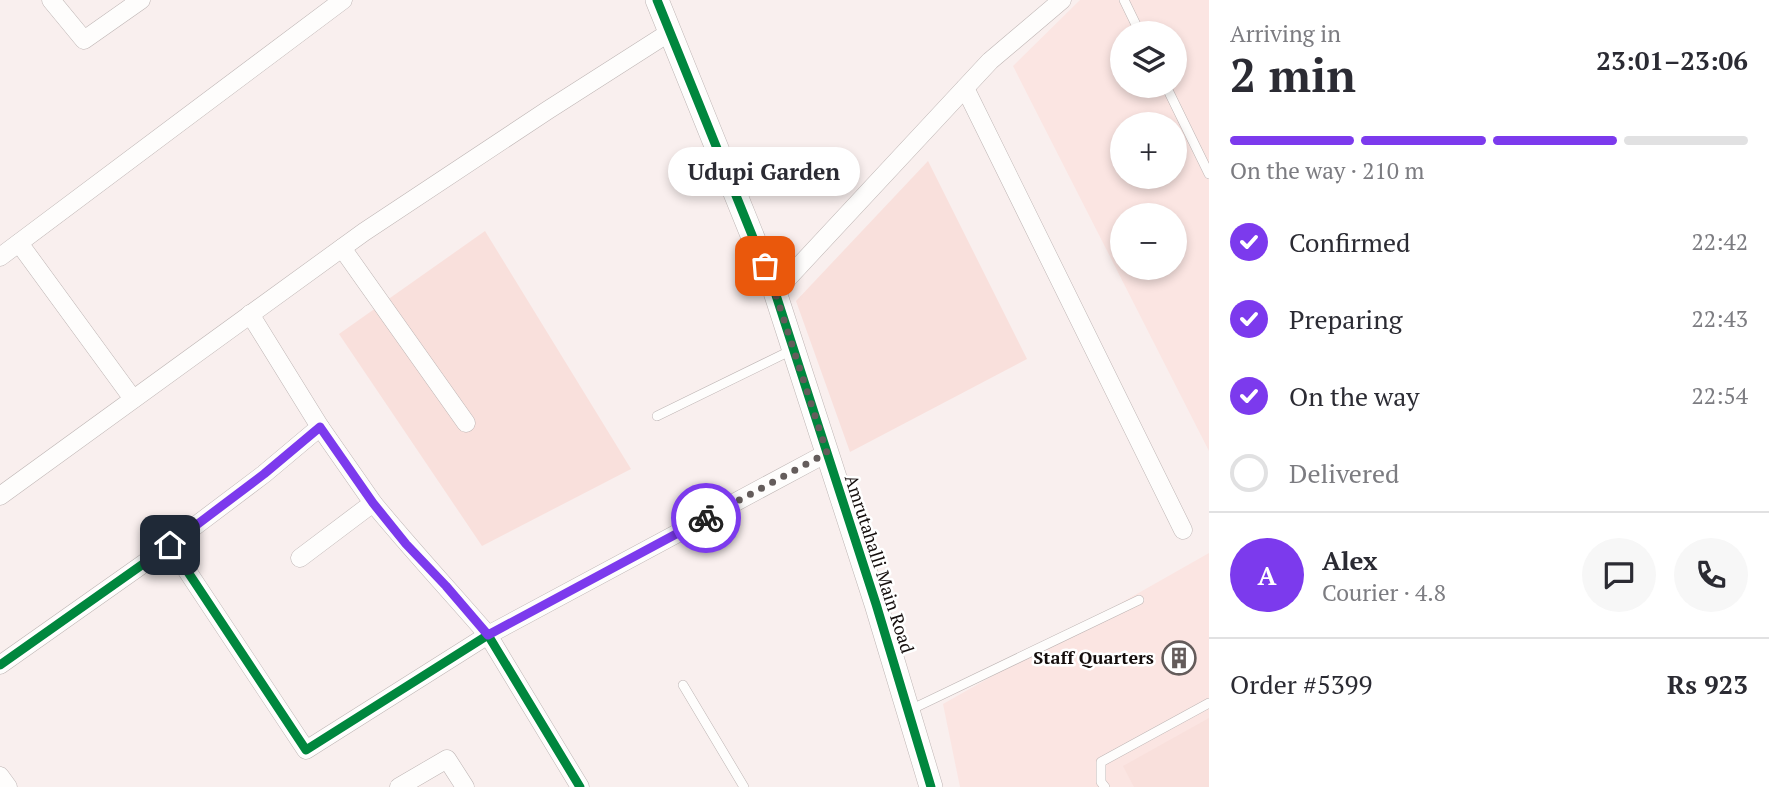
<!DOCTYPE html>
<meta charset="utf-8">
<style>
body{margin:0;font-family:"PT Serif",serif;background:#f7f7f7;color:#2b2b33;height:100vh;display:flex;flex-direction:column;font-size:26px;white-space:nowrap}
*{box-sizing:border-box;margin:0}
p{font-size:23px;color:#7c7c81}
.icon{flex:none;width:38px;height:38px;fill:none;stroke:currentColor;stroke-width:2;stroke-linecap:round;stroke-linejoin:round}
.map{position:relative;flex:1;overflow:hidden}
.sheet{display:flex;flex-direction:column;background:#fff;width:560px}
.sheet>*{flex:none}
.fabs{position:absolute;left:1110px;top:21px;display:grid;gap:14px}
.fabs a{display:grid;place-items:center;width:77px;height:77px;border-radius:50%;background:#fff;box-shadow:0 4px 10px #0003;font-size:35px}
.pin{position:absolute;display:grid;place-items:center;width:60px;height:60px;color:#fff;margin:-30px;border-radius:14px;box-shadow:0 4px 10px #0006}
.courier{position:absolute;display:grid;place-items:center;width:70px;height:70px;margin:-35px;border:5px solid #7c3aed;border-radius:50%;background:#fff;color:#222;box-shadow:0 2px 9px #0007}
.bubble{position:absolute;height:49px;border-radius:24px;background:#fff;box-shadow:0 4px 10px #0003;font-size:23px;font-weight:700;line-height:49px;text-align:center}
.head em{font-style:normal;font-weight:700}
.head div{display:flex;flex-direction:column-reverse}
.head{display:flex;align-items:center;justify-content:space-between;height:119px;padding:0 21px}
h1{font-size:46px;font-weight:700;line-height:52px}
.bar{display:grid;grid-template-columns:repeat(4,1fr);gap:10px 7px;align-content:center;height:84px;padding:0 21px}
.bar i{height:9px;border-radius:5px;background:#e1e1e2}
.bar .active{background:#7c3aed}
.bar p{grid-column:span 4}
.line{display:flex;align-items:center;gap:18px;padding:0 21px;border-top:2px solid #e1e1e2}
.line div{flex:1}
.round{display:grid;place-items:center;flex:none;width:74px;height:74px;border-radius:37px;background:#f7f7f7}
ol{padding:0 21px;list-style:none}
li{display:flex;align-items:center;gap:21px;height:77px}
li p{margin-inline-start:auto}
li .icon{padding:7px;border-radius:50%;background:#7c3aed;color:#fff;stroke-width:4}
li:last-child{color:#7c7c81}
li i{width:38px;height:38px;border:4px solid #e1e1e2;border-radius:50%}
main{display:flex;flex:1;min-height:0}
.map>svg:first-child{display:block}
.built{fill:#fbe5e2;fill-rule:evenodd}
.green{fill:#f9e0dc}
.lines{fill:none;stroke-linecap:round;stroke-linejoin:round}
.service-casing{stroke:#beb5b4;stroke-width:10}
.minor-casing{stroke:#beb5b4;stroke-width:19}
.tertiary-casing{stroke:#beb5b4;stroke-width:24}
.service{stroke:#fefdfc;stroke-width:9}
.minor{stroke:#fefdfc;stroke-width:18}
.tertiary{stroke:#fefdfc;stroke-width:23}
.cycleway-casing{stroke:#fff;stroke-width:13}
.cycleway{stroke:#00873e;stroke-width:9}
.done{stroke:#645c5b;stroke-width:7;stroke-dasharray:0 12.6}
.route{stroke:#7c3aed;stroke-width:9}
.labels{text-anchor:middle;stroke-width:5;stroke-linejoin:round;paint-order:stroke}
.street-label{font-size:18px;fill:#140d0c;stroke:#fff}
.poi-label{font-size:18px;font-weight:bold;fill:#140d0c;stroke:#fff;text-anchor:end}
</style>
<main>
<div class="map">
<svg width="1209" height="787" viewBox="0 0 1209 787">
<rect width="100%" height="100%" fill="#f9efee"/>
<g class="built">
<path d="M 1080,0 L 1209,0 L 1209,451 L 1013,66 ZM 1122,33 L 1174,33 L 1174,86 L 1122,86 ZM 1122,124 L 1174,124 L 1174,177 L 1122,177 ZM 1122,215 L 1174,215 L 1174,268 L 1122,268 Z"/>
<path d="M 1209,553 L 1209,787 L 960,787 L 943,704 Z"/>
</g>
<g class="green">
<path d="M 928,161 L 1027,359 L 850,452 L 796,301 Z"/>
<path d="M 485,231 L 631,469 L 482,546 L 339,334 Z"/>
<path d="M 1209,718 L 1209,787 L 1134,787 L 1123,766 Z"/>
</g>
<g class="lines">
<defs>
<g id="service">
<path d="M 1124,0 L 1140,33"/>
<path d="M 1166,86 L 1209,174"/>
<path d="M 657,416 L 792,350"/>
<path d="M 683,685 L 744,787"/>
<path d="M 910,710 L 1139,600"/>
<path d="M 1105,787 L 1101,782 L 1101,762 L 1209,703"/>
</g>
<g id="minor">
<path d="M 51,0 L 84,40 L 141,0"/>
<path d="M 965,88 L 1183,530"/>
<path d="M 19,243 L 133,399"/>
<path d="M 342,248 L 466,423"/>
<path d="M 0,257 L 343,0"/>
<path d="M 775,292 L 990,61 L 1062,0"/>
<path d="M 0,496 L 364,232 L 548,110 L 670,32"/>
<path d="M 373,503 C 410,548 450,591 488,635 L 827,453"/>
<path d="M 170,545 L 264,474 L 320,427 L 250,314"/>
<path d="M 300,558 L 373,503 L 320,427"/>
<path d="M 0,665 L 170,545 L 306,750 L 488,635 L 580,787"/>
<path d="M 0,776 L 8,787"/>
<path d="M 399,787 L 447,759 L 465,787"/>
</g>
<path id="tertiary" d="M 657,0 L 775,292 L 876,604 L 931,787"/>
</defs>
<use href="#service" class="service-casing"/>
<use href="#minor" class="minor-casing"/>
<use href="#tertiary" class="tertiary-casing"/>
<use href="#service" class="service"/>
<use href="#minor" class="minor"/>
<use href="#tertiary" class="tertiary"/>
<defs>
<g id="cycleway">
<path d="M 657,0 L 775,292 L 876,604 L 931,787"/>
<path d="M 0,665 L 170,545 L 306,750 L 488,635 L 580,787"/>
</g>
</defs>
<use href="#cycleway" class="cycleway-casing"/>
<use href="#cycleway" class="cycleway"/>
</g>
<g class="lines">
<path class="done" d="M 706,518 L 827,453 L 775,292 L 765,266"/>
<path class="route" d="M 170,545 L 264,474 L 320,427 L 373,503 L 406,544 L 446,586 L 488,635 L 706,518"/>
</g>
<defs>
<symbol id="building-ring" viewBox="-11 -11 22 22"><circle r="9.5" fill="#fff" stroke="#645c5b" stroke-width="1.5"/><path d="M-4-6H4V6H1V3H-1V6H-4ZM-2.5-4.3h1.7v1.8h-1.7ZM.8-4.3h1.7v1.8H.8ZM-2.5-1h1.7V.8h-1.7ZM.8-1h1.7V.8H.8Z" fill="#645c5b"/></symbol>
</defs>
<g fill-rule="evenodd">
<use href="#building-ring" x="1160" y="639" width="38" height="38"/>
</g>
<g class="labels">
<g class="street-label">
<text transform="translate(879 564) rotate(72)" y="6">Amrutahalli Main Road</text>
</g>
<g class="poi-label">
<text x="1154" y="664">Staff Quarters</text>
</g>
</g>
</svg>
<div class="fabs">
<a><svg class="icon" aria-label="layers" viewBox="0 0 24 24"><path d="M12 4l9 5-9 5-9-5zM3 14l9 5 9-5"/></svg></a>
<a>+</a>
<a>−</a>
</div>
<div class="pin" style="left:765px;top:266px;background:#ea580c"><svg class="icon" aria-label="bag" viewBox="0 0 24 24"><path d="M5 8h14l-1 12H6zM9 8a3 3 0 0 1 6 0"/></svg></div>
<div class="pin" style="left:170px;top:545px;background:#1f2937"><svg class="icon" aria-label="home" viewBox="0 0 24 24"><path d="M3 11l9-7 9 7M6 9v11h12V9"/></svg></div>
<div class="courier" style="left:706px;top:518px"><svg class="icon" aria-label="bike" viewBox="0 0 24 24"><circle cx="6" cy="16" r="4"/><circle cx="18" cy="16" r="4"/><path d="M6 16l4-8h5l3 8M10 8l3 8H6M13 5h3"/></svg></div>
<div class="bubble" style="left:668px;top:147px;width:192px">Udupi Garden</div>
</div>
<section class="sheet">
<div class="head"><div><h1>2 min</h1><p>Arriving in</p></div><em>23:01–23:06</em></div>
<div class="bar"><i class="active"></i><i class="active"></i><i class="active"></i><i></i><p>On the way · 210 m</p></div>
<ol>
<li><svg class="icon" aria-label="check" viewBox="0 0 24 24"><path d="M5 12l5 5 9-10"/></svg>Confirmed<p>22:42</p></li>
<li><svg class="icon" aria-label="check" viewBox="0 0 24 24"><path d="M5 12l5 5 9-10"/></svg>Preparing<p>22:43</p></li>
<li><svg class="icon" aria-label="check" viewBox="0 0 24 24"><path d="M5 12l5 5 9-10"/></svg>On the way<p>22:54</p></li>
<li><i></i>Delivered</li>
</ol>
<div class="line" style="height:126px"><b class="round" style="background:#7c3aed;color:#fff">A</b><div><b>Alex</b><p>Courier · 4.8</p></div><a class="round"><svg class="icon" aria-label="chat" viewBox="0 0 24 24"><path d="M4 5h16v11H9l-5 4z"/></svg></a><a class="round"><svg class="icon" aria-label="phone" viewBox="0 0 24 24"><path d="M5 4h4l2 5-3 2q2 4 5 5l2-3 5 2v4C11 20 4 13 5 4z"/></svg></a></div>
<div class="line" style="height:91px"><div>Order #5399</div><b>Rs 923</b></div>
</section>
</main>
